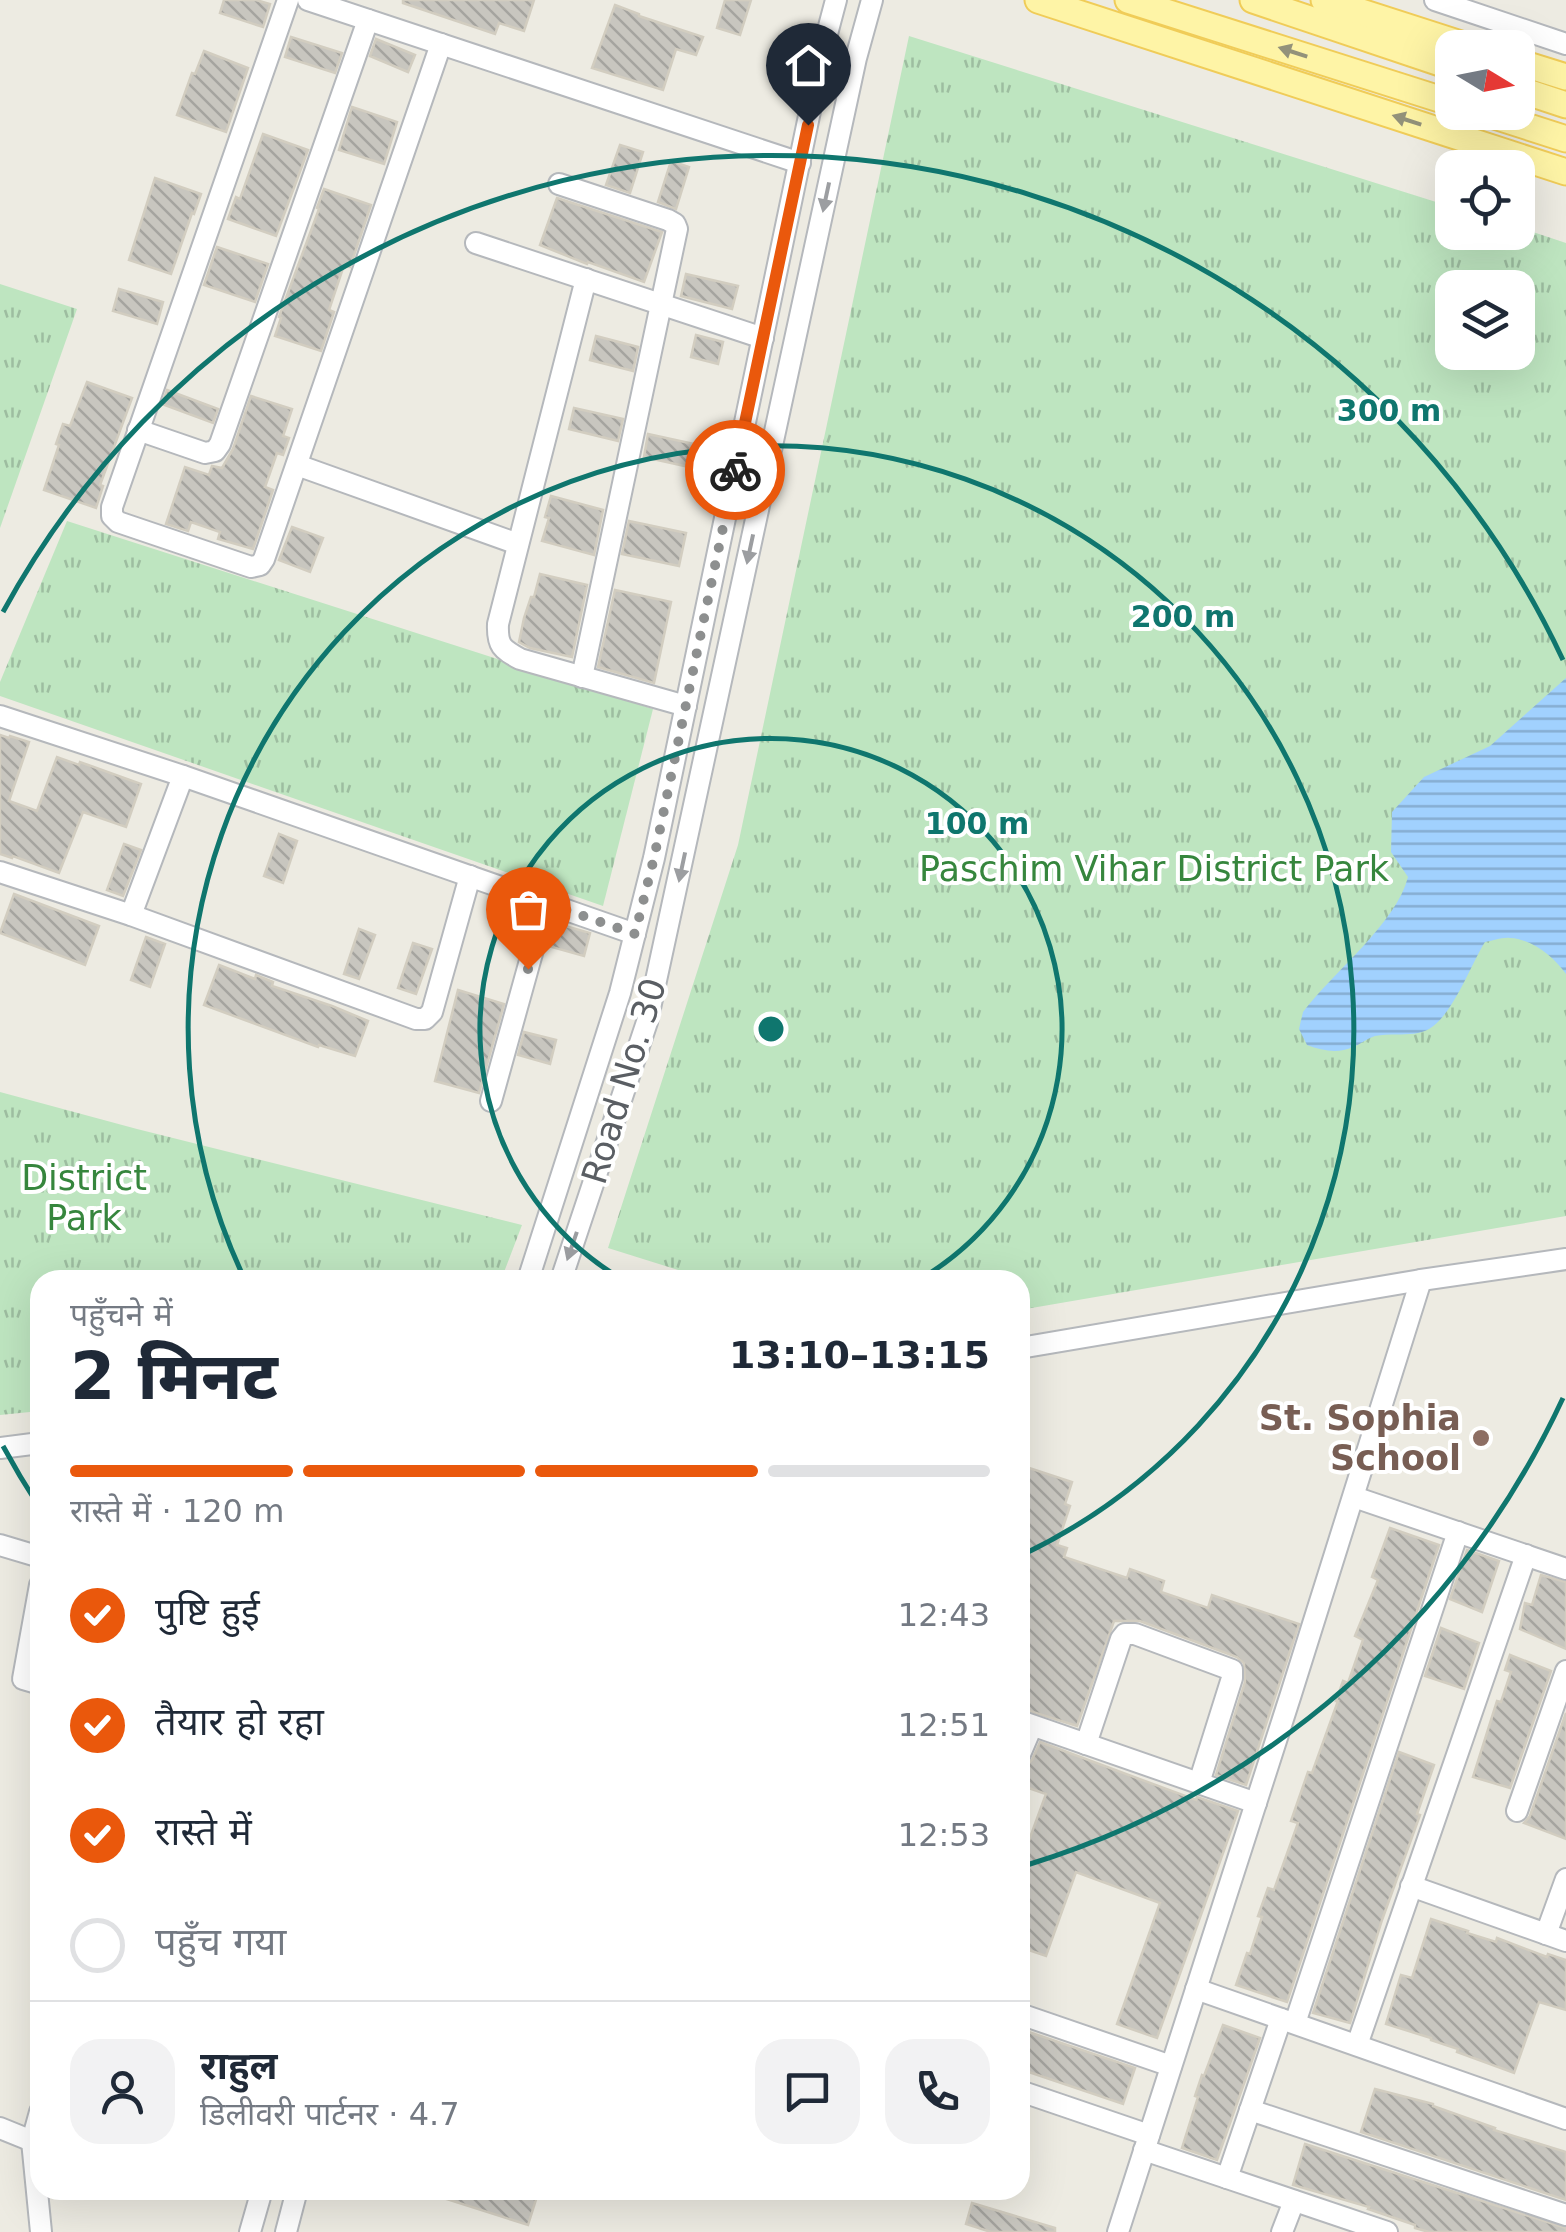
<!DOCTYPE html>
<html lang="hi">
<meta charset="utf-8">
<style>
body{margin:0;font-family:"DejaVu Sans","Noto Sans Devanagari",sans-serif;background:#f2f2f3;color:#1f2937;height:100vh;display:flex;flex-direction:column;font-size:38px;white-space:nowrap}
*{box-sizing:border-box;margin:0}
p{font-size:32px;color:#747a83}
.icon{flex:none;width:55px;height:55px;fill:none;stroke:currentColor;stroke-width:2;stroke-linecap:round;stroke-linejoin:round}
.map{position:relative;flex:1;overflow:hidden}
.side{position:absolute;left:30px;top:1270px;width:1000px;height:930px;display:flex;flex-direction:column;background:#fff;border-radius:30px;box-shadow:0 10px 40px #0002}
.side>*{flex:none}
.needle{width:65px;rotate:100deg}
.buttons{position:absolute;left:1435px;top:30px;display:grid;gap:20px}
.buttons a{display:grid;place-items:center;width:100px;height:100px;border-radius:20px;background:#fff;box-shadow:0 10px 40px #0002;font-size:50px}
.pin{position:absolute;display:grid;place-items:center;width:85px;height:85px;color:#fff;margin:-102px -42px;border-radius:50% 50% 50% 0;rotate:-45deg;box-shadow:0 0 10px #0007}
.pin .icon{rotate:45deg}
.courier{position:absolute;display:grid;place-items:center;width:100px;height:100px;margin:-50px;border:8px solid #ea580c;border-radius:50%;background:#fff;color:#222;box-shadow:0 2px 12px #0007}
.overview em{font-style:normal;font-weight:800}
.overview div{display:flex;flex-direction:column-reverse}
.overview{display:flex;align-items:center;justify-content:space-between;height:170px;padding:0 40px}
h1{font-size:65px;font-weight:800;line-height:75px}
.bar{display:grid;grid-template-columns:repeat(4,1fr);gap:15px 10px;align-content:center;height:120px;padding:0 40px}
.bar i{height:12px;border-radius:8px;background:#e0e1e3}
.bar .current{background:#ea580c}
.bar p{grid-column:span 4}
.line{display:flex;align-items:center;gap:25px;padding:0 40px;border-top:2px solid #e0e1e3}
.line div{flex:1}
.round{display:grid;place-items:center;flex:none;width:105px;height:105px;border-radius:30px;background:#f2f2f3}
ol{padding:0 40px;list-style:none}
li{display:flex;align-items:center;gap:30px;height:110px}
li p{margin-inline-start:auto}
li .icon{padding:10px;border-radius:50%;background:#ea580c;color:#fff;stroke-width:4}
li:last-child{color:#747a83}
li i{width:55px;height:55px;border:5px solid #e0e1e3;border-radius:50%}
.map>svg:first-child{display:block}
.park{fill:url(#park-tufts);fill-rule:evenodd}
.water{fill:url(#water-rules)}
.building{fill:url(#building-back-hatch);stroke:#d2cdc0;stroke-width:2.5}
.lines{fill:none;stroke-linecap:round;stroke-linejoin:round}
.minor-casing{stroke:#b5b8bc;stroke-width:24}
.major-casing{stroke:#f0cc58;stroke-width:29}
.minor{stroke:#fff;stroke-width:20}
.major{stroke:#fef4a6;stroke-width:25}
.oneway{fill:#93927a}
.oneway2{fill:#9c9ea1}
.done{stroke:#8d8f8f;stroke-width:10;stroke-dasharray:0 18}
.route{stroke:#ea580c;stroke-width:12}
.ring{fill:none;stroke:#0f766e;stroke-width:5}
.education-dot{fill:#8d6e63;stroke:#fff;stroke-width:4}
.labels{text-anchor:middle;stroke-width:8;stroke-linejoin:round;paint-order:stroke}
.park-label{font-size:35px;fill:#36863d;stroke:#fff}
.street-label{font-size:35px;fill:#5a5e63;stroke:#fff}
.education-label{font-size:35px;font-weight:bold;fill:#785e54;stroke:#fff;text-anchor:end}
.centre{fill:#0f766e;stroke:#fff;stroke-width:5}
.ring-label{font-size:30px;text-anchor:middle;font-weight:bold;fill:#0f766e;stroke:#fff;stroke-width:8;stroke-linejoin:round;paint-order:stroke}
</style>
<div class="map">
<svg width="1566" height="2232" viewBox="0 0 1566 2232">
<defs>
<pattern id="park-tufts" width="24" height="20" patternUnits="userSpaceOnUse" patternTransform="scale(2.5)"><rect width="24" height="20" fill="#bee5c0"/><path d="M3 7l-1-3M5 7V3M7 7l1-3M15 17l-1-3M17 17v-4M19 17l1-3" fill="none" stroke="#9dbda0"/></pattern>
<pattern id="water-rules" width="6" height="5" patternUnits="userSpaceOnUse" patternTransform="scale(2.5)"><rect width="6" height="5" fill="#a1d1fe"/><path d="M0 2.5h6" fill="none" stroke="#86add1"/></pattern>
<pattern id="building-back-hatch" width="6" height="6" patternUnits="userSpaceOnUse" patternTransform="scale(2.5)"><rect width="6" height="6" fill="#c8c6bf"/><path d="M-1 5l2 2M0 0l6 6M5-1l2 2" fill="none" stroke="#a5a49f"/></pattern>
</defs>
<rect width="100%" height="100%" fill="#edebe2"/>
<g class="park">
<path d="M 909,36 L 1452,207 L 1452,232 L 1518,232 L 1518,227 L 1566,243 L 1566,1216 L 1020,1310 L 1020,1280 L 710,1280 L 608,1248 L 738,845 ZM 1452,288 L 1518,288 L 1518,352 L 1452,352 Z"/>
<path d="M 0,284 L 77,309 L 0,528 Z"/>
<path d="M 67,521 L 653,709 L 603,906 L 0,696 L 0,682 Z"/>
<path d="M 0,1092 L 137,1129 L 522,1225 L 501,1280 L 40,1280 L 40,1411 L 0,1415 Z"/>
</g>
<path class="water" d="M 1566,678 L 1566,974 C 1554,957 1532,939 1510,938 C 1503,937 1492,941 1485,942 C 1470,966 1453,1015 1429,1029 C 1414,1038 1392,1032 1375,1036 C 1366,1039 1361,1044 1353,1047 C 1338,1054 1323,1051 1307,1045 L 1299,1029 L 1303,1012 C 1333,972 1396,924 1408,877 L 1391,852 L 1392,812 L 1424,777 L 1490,746 Z"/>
<g class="building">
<path d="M 224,0 L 256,0 L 270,4 L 263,27 L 220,13 Z"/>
<path d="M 403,0 L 534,0 L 524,31 L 499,23 L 495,34 L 403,3 Z"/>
<path d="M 725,0 L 751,0 L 740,35 L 717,28 Z"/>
<path d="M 615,5 L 639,14 L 639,16 L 703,37 L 696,55 L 676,49 L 663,90 L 592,68 Z"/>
<path d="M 291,37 L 342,53 L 335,73 L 285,57 Z"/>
<path d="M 376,39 L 415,55 L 408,72 L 370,56 Z"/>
<path d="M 204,51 L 248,68 L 226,132 L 177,115 L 192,73 L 195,74 Z"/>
<path d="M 352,107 L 397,122 L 384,164 L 339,150 Z"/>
<path d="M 263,134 L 308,150 L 276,236 L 228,219 L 236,197 L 240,199 Z"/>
<path d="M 620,145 L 643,152 L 630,193 L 606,185 Z"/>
<path d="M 671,161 L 689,167 L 676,209 L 658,202 Z"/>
<path d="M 155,178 L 201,194 L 194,214 L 192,213 L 171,274 L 129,260 Z"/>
<path d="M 324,189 L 371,205 L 350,267 L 344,265 L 329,310 L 334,312 L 321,351 L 275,336 L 281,318 L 279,317 L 319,209 L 317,208 Z"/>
<path d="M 557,198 L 662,232 L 644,282 L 588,262 L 587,264 L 540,245 Z"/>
<path d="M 217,247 L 268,264 L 255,302 L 204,285 Z"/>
<path d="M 686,274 L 738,286 L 732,309 L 681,296 Z"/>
<path d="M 119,289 L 163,302 L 157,324 L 113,311 Z"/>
<path d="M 696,335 L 723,342 L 718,364 L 691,357 Z"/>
<path d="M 596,336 L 638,347 L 633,371 L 590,360 Z"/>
<path d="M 87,382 L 132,398 L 100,485 L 103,486 L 96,508 L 44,490 L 59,445 L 56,444 L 63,424 L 70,426 Z"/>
<path d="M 167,390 L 218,409 L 213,423 L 162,404 Z"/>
<path d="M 251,396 L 292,409 L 283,436 L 289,438 L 283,455 L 277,453 L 265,487 L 273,490 L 253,549 L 218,539 L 220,532 L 191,522 L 188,531 L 166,524 L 185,467 L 209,475 L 212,466 L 222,468 L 233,449 Z"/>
<path d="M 574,408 L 623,419 L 618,441 L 569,429 Z"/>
<path d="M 648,434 L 703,446 L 698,469 L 644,457 Z"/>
<path d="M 551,496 L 603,510 L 594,555 L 542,541 L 549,518 L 545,517 Z"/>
<path d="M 629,521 L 686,533 L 679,566 L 622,554 Z"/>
<path d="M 292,527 L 323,538 L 310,572 L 279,560 Z"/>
<path d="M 540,574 L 587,585 L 572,657 L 530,648 L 519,642 L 524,618 L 531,597 L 534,597 Z"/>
<path d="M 615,590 L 671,602 L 654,683 L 598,667 Z"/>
<path d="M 0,735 L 9,738 L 10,736 L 29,742 L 9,801 L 37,811 L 57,757 L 79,765 L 80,762 L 141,784 L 126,827 L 83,812 L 59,873 L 13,856 L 12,858 L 0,854 Z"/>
<path d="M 279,834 L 297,841 L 283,883 L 264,876 Z"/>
<path d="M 124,844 L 141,850 L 123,896 L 107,890 Z"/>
<path d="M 14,894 L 99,926 L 85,965 L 0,933 Z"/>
<path d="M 555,923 L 590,933 L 584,956 L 548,946 Z"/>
<path d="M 359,929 L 375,935 L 359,979 L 344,974 Z"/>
<path d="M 146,937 L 165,944 L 150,987 L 131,980 Z"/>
<path d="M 413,943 L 432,949 L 416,994 L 398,988 Z"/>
<path d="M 219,965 L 255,979 L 256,975 L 273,982 L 272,986 L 332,1006 L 368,1021 L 355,1056 L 319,1045 L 318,1047 L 204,1005 Z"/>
<path d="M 458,990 L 504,1004 L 479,1093 L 435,1081 Z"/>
<path d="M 524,1032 L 556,1040 L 550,1064 L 518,1055 Z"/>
<path d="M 1020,1465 L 1072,1482 L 1065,1504 L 1070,1506 L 1057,1545 L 1067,1548 L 1064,1557 L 1127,1578 L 1130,1569 L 1164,1581 L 1161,1592 L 1208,1608 L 1212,1595 L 1299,1624 L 1246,1785 L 1216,1775 L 1245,1682 L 1244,1663 L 1237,1657 L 1140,1621 L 1114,1621 L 1077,1726 L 1020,1708 Z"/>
<path d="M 1390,1528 L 1439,1545 L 1287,2002 L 1236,1985 L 1247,1953 L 1250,1954 L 1262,1917 L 1258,1916 L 1268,1888 L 1274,1890 L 1298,1823 L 1291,1821 L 1308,1772 L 1312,1773 L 1338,1701 L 1336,1701 L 1343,1681 L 1348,1683 L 1363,1640 L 1355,1636 L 1378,1580 L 1372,1577 Z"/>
<path d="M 1467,1550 L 1499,1561 L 1482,1612 L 1450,1599 Z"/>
<path d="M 1541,1575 L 1566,1582 L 1566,1649 L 1520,1629 L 1525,1603 L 1532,1605 Z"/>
<path d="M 1441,1628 L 1479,1643 L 1464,1689 L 1425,1676 Z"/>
<path d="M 1510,1655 L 1551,1671 L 1510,1788 L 1473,1777 L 1497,1701 L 1501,1702 L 1511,1672 L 1505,1670 Z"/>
<path d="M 1566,1713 L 1566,1839 L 1524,1823 L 1530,1816 Z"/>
<path d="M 1040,1742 L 1196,1800 L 1197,1797 L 1238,1811 L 1157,2038 L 1117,2024 L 1160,1903 L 1076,1872 L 1046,1956 L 1020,1947 L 1020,1865 L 1046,1794 L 1020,1785 L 1020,1778 L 1024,1767 L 1032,1760 Z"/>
<path d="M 1399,1752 L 1434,1765 L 1417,1814 L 1420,1815 L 1382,1920 L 1350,2023 L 1313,2013 Z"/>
<path d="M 1431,1919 L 1468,1931 L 1467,1933 L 1496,1942 L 1497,1938 L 1547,1957 L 1548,1954 L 1566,1960 L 1566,2010 L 1539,2002 L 1514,2073 L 1457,2052 L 1458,2049 L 1431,2040 L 1431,2038 L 1386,2024 L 1401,1975 L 1412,1978 Z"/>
<path d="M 1223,2025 L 1260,2038 L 1217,2160 L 1182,2148 L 1198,2097 L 1195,2096 L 1202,2075 L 1204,2076 Z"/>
<path d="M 1020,2029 L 1135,2068 L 1123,2104 L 1020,2069 Z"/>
<path d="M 1375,2089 L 1433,2104 L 1433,2106 L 1495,2128 L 1494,2130 L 1566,2152 L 1566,2200 L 1361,2132 Z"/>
<path d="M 1305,2144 L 1566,2228 L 1566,2232 L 1429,2232 L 1415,2228 L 1415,2225 L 1368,2209 L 1369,2207 L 1293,2185 Z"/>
<path d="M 428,2190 L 539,2190 L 528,2225 L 428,2193 Z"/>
<path d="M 972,2203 L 1055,2228 L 1055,2232 L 991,2232 L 966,2224 Z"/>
</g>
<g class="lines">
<defs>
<g id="minor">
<path d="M 288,0 L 112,507 L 112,516 L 118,522 L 251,567 L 260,565 L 264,559 L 441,44"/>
<path d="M 308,0 L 800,163"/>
<path d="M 1435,0 L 1566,44"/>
<path d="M 559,184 L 668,220 L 675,224 L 677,229 L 582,677"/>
<path d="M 476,243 L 763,338"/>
<path d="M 586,279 L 498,624 C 497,646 502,649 520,659 L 686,706"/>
<path d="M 138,430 L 205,453 L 215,451 L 220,444 L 368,20"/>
<path d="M 297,465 L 518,544"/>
<path d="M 0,716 L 183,776 L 635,934"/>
<path d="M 0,872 L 131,915 L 416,1019 L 425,1019 L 432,1012 L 470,876"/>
<path d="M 131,915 L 183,776"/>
<path d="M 491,1101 L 546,903"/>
<path d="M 528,1280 L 620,993 L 654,858 L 823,49 L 836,0"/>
<path d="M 561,1280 L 647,1022 L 856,58 L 872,0"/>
<path d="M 1020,1348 L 1421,1280 L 1566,1259"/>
<path d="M 0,1448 L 40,1443"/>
<path d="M 1354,1497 L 1566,1569"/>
<path d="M 0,1545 L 40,1557"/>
<path d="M 40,1585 L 23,1679 L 40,1684"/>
<path d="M 1020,1721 L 1256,1803"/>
<path d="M 1086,1744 L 1121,1639 L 1125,1634 L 1135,1634 L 1232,1670 L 1232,1678 L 1199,1783"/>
<path d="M 1020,1754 L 1032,1726"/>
<path d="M 1517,1811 L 1566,1671"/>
<path d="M 1411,1886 L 1566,1941"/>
<path d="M 1546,1934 L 1566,1879"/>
<path d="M 1196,1989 L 1566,2119"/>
<path d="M 1020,2014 L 1171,2066"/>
<path d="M 1295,2023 L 1458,1532"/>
<path d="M 1357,2045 L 1526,1555"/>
<path d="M 1020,2091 L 1149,2135"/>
<path d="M 1250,2110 L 1566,2215"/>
<path d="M 40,2112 L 32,2141 L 41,2232"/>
<path d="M 0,2128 L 32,2141"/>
<path d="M 1144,2150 L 1387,2232"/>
<path d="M 1227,2178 L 1281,2019"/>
<path d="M 250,2232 L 262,2190"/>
<path d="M 286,2232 L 297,2190"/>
<path d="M 1118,2232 L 1291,1694 L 1421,1280"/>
<path d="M 1282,2232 L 1294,2201"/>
</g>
<g id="major">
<path d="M 1038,0 L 1566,172"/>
<path d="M 1128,0 L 1452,103"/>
<path d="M 1253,0 L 1452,67"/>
<path d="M 1324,0 L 1473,48"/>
<path d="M 1518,62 L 1566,77"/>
<path d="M 1518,89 L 1566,105"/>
<path d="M 1482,112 L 1566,139"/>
</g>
</defs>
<use href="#minor" class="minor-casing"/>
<use href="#major" class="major-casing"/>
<use href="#minor" class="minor"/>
<use href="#major" class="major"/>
</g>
<defs><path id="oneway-solid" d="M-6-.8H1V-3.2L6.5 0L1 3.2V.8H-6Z" transform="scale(2.5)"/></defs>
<g class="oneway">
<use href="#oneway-solid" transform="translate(1293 52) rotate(-162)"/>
<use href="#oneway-solid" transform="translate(1407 120) rotate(-162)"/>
</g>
<g class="oneway2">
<use href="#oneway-solid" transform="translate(826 197) rotate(102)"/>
<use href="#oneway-solid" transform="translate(750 549) rotate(102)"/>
<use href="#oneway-solid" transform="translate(682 867) rotate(102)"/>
<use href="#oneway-solid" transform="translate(572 1246) rotate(109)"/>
</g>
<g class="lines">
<path class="done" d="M 528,969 L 546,903 L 635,934 L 654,858 L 735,470"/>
<path class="route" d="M 735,470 L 808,125"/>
</g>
<g class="ring">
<path d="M623 1280A291 291 0 1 1 919 1280"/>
<path d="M245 1280A583 583 0 1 1 1022 1555"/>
<path d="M1563 1398A874 874 0 0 1 1027 1865M38 1505A874 874 0 0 1 3 1446M3 612A874 874 0 0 1 1563 660"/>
</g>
<circle class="education-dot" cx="1481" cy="1438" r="10"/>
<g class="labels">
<g class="park-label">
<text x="1154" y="881">Paschim Vihar District Park</text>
<text x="84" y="1190">District<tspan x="84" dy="40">Park</tspan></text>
</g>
<g class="street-label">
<text transform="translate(624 1081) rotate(-73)" y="12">Road No. 30</text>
</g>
<g class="education-label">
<text x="1461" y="1430">St. Sophia<tspan x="1461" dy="40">School</tspan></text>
</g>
</g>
<circle cx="771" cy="1029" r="15" class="centre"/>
<g class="ring-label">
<text x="1389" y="421">300 m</text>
<text x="1183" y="627">200 m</text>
<text x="977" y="834">100 m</text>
</g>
</svg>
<div class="buttons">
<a><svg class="needle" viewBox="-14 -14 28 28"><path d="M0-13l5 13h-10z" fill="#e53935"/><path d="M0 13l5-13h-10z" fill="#747a83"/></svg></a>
<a><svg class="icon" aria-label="locate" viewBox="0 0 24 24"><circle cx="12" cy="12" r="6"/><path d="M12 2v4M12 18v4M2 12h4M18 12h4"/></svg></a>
<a><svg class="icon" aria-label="layers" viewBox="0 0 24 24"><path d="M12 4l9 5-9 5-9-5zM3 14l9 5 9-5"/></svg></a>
</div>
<div class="pin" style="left:528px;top:969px;background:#ea580c"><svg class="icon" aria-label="bag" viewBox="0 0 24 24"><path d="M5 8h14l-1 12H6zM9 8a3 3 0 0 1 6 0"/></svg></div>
<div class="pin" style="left:808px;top:125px;background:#1f2937"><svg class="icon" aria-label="home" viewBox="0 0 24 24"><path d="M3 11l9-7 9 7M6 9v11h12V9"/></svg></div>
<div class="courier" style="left:735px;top:470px"><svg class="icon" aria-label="bike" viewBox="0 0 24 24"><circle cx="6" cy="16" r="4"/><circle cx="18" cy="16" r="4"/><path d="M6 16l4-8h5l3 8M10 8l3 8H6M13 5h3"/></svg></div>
<section class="side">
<div class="overview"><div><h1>2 मिनट</h1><p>पहुँचने में</p></div><em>13:10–13:15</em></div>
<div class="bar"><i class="current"></i><i class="current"></i><i class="current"></i><i></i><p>रास्ते में · 120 m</p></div>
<ol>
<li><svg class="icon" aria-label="check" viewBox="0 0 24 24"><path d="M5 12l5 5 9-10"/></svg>पुष्टि हुई<p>12:43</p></li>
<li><svg class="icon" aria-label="check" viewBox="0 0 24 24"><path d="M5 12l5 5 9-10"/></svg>तैयार हो रहा<p>12:51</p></li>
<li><svg class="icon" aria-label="check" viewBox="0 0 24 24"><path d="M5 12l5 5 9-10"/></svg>रास्ते में<p>12:53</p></li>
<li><i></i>पहुँच गया</li>
</ol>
<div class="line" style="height:180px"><a class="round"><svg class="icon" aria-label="person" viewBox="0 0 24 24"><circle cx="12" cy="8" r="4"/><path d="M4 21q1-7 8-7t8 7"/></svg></a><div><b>राहुल</b><p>डिलीवरी पार्टनर · 4.7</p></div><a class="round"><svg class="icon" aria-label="chat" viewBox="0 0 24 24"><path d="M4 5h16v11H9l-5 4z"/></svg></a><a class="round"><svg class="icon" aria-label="phone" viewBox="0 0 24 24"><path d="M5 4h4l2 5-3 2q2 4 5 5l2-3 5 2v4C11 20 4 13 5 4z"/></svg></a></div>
</section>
</div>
